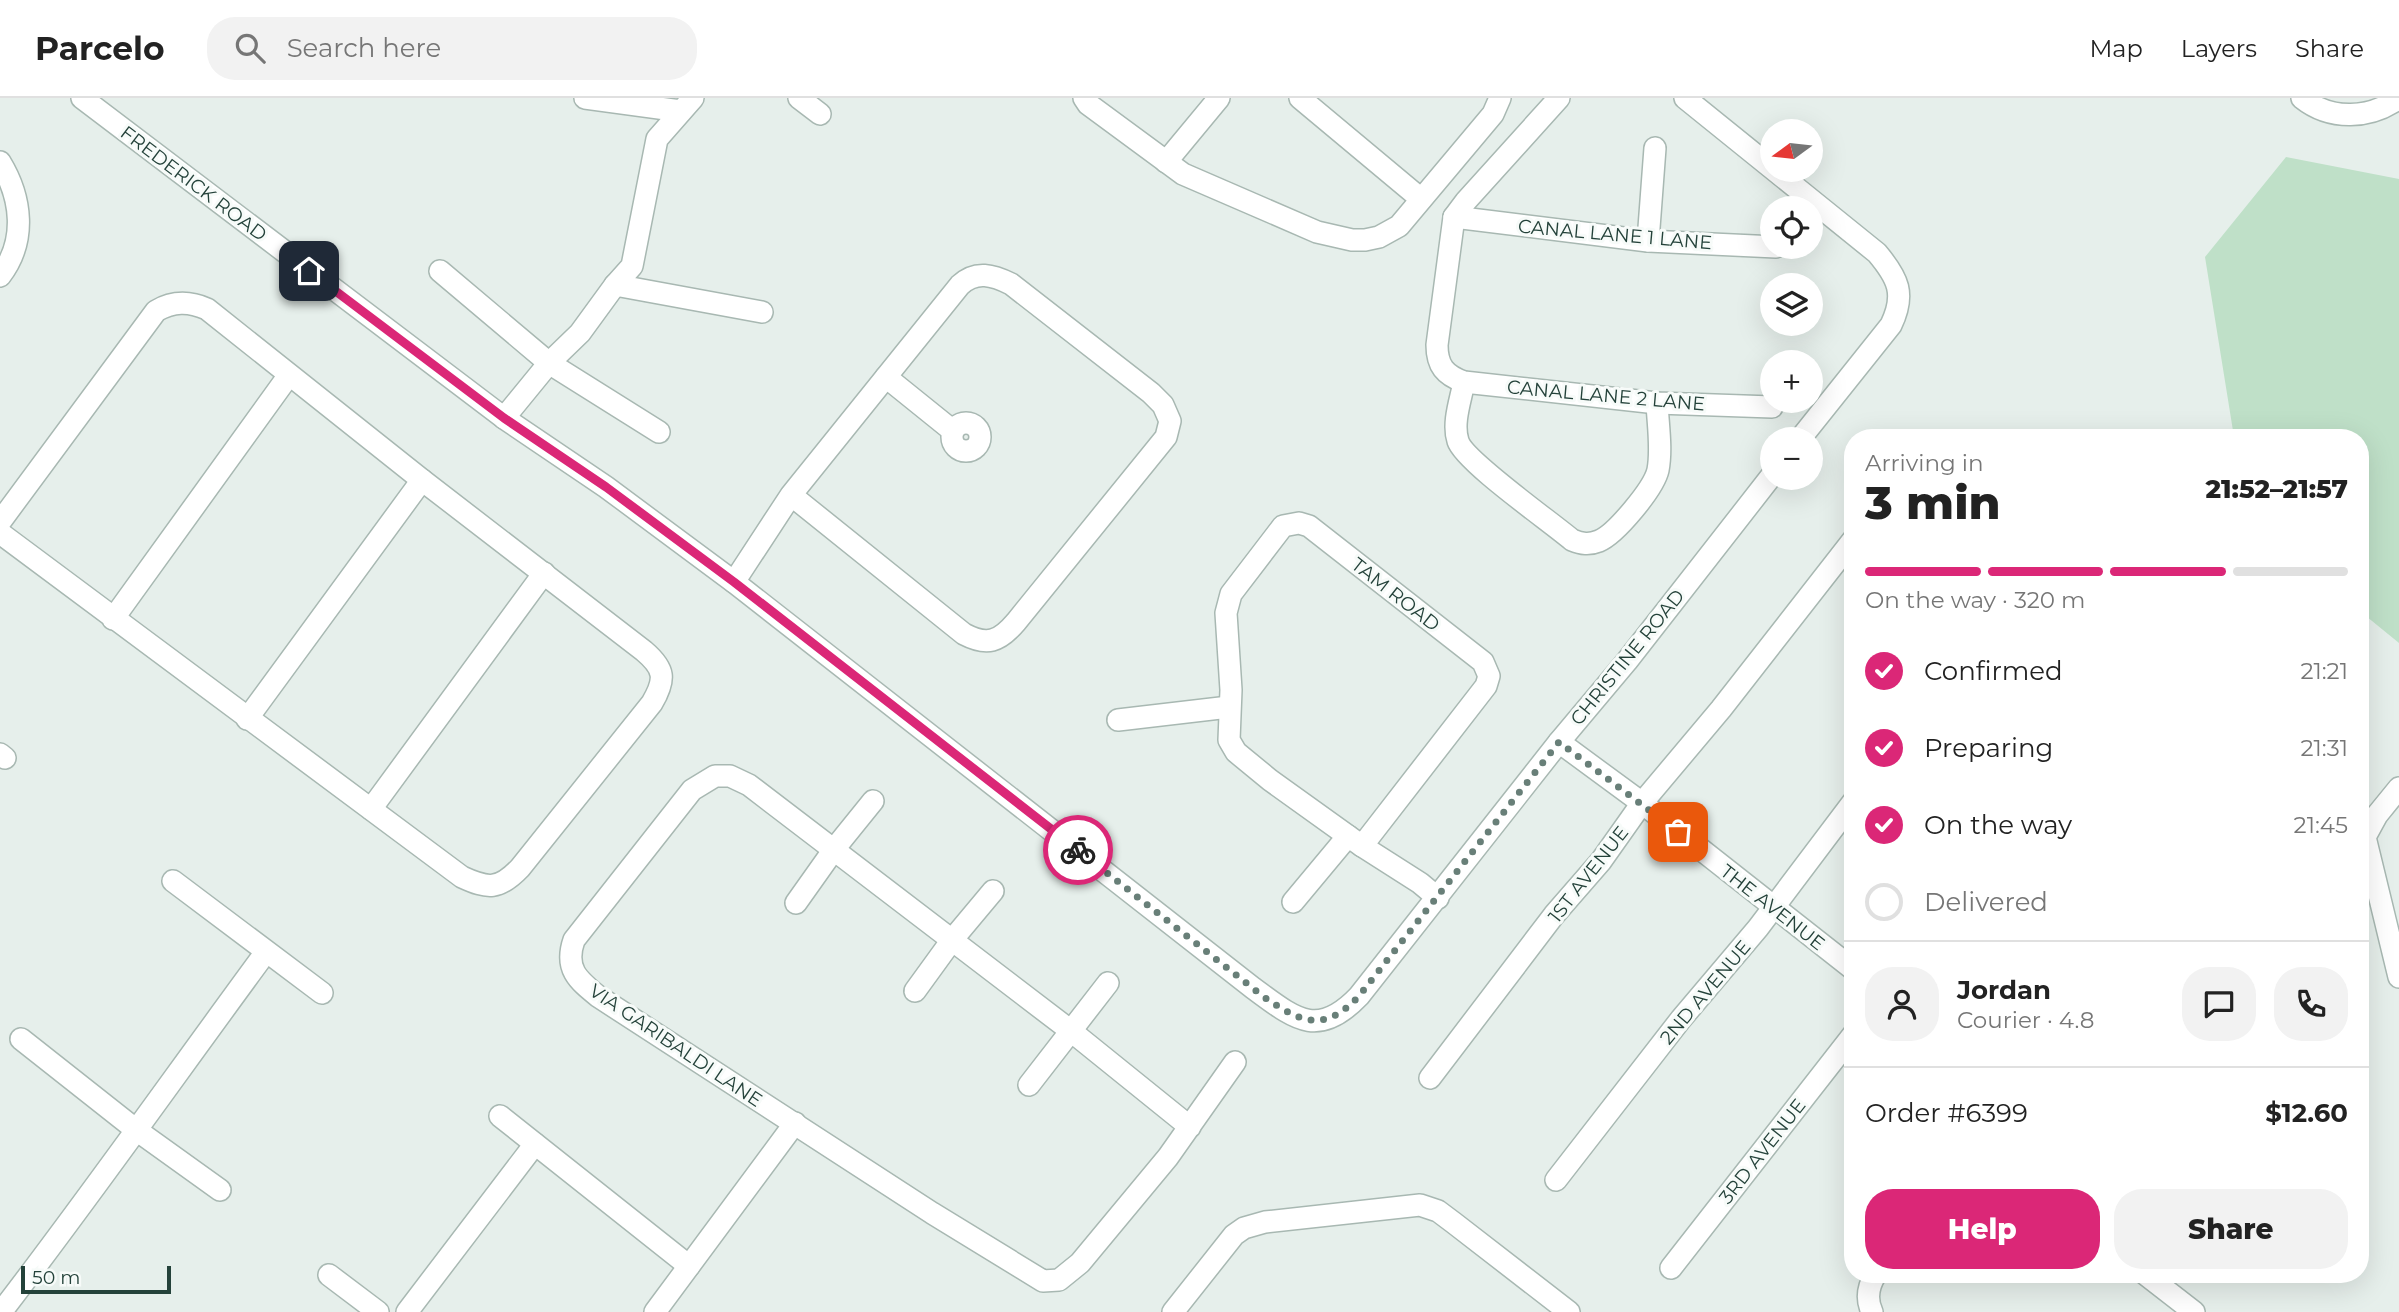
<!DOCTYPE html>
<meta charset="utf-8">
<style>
body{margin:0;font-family:Montserrat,sans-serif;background:#f2f2f2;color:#222;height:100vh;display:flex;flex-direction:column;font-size:26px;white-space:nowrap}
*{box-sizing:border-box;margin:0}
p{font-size:23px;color:#767676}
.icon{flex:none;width:38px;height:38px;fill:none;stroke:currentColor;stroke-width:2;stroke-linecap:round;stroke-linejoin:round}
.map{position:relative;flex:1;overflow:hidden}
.side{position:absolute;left:1844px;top:331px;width:525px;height:854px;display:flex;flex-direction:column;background:#fff;border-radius:28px;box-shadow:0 7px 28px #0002}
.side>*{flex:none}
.needle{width:46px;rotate:255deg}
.buttons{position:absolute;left:1760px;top:21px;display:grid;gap:14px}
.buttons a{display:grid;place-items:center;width:63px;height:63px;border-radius:50%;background:#fff;box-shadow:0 7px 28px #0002;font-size:35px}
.scale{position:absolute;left:21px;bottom:18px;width:150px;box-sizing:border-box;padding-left:7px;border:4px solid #24423a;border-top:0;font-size:19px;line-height:24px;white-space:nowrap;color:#24423a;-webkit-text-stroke:5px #f7fbf9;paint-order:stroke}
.pin{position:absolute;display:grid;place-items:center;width:60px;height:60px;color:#fff;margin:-30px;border-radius:14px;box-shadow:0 4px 10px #0006}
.courier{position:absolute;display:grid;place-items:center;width:70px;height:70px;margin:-35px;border:5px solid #db2777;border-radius:50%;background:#fff;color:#222;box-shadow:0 2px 9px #0007}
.head em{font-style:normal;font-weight:800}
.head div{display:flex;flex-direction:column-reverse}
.head{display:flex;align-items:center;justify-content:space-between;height:119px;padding:0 21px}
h1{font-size:46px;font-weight:800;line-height:52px}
.bar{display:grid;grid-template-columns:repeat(4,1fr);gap:10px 7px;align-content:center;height:84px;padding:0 21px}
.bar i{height:9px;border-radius:5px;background:#e0e0e0}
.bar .active{background:#db2777}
.bar p{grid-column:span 4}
.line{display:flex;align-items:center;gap:18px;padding:0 21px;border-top:2px solid #e0e0e0}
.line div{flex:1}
.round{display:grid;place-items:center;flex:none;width:74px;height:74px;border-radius:28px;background:#f2f2f2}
ol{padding:0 21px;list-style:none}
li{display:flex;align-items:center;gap:21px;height:77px}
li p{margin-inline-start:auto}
li .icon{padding:7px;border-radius:50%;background:#db2777;color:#fff;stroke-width:4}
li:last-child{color:#767676}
li i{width:38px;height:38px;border:4px solid #e0e0e0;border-radius:50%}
.cta{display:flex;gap:14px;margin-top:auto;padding:14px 21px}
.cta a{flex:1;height:80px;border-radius:28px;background:#db2777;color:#fff;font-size:28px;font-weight:800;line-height:80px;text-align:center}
.cta a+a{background:#f2f2f2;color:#222}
header{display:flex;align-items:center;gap:42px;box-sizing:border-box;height:98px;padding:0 35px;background:#fff;border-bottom:2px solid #e0e0e0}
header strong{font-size:33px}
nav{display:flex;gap:38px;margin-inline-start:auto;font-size:24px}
.search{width:490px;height:63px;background:#f2f2f2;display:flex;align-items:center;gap:18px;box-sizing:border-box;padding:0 24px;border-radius:28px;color:#767676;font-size:26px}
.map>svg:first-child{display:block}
.green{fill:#bfe0c8}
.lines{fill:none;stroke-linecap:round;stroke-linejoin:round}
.street-casing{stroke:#a8b8b2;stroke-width:24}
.street{stroke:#fff;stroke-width:21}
.done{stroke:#687f78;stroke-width:7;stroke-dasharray:0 12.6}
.route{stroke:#db2777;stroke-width:9}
.labels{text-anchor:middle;stroke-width:6;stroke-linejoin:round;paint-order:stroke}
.street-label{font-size:19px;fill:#24423a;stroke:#f7fbf9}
</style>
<header>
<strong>Parcelo</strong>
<div class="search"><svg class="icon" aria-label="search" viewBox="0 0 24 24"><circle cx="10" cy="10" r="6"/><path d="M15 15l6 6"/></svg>Search here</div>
<nav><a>Map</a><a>Layers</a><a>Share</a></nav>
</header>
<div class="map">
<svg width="2399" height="1214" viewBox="0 0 2399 1214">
<rect width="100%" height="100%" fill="#e6efeb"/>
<path class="green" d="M 2286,59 L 2399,81 L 2399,545 L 2361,514 L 2361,340 L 2234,339 L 2205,159 Z"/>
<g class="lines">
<defs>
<g id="street">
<path d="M 82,0 L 504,320 L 606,389 L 734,484 L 1253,890 C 1294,920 1317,942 1359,898 L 1559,644 L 1627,563 L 1773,376"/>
<path d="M 585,0 L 681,13"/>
<path d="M 799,0 L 820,16"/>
<path d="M 1084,0 L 1088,6 L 1183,76 L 1317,134 L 1352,142 L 1365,142 L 1379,139 L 1399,128 L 1493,16 L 1500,0"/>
<path d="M 1300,0 L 1421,101"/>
<path d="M 1559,0 L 1466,103 L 1454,119 L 1437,247 C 1437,268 1445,277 1464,284 L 1657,305 L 1772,309"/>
<path d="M 1685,0 L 1877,155 C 1898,180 1906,196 1891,227 L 1800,341"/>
<path d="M 2302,0 C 2331,23 2370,21 2399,0"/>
<path d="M 0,64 C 22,100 27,143 0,178"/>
<path d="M 1166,64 L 1219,0"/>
<path d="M 1454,119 L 1648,143 L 1776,149"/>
<path d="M 1648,143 L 1655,50"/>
<path d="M 440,173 L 549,265 L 659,334"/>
<path d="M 615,187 L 762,214"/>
<path d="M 886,279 L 953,333"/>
<path d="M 1464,284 C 1461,301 1452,325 1458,343 C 1464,363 1551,424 1572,442 C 1582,446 1589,447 1599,443 C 1616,436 1654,390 1658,372 C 1662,351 1658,327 1657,305"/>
<path d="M 504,320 L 549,265 L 580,235 L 615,187 L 632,168 L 657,41 L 693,0"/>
<circle cx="966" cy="339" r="14"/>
<path d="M 0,424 L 156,213 C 173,203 189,203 207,211 L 422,382 L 644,553 C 665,571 666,581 652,605 L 520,770 C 499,792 488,791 462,779 L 0,435"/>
<path d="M 1299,425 L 1309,428 L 1483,564 L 1489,578 L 1486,588 L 1362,748 L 1270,682 L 1236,654 L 1229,642 L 1231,592 L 1226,515 L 1231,496 L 1283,428 Z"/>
<path d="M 734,484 L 791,397 L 960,187 C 976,172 993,177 1011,186 L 1151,295 L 1163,307 L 1170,323 L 1166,339 L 1016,524 C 999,544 987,548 964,536 L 791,397"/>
<path d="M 113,521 L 289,277"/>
<path d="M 247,621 L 422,382"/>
<path d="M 1118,622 L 1229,609"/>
<path d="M 1559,644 L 1642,705 L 1853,871"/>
<path d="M 0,656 L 5,660"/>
<path d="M 2399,690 L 2377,717 L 2365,739 L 2399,879"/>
<path d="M 371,711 L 544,475"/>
<path d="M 1362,748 L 1420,785 L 1438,800"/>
<path d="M 173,783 L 322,895"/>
<path d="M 1293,804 L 1348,738"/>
<path d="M 796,805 L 835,750 L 873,703"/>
<path d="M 915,893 L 952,842 L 993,793"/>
<path d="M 21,941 L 135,1031 L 220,1092"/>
<path d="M 1430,980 L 1554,817 L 1601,763 L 1642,705 L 1721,611 L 1853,442"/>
<path d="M 1029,987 L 1108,885"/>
<path d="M 500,1018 L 689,1168"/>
<path d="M 1190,1029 L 1071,933 L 749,687 L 730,678 L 715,678 L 692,692 L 574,842 C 564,871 578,882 599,899 L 932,1115 L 1043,1183 L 1059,1182 L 1080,1165 L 1168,1059 L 1235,964"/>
<path d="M 1556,1082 L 1681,921 L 1758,830 L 1853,704"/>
<path d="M 1671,1170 L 1853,937"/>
<path d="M 2145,1176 L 2194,1214"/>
<path d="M 329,1177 L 378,1214"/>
<path d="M 5,1209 C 94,1093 179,972 266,854"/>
<path d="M 407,1214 L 535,1046"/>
<path d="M 655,1214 L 795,1025"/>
<path d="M 1173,1214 L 1234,1137 L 1244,1130 L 1265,1124 L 1420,1107 L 1438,1113 L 1454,1125 L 1569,1214"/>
<path d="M 1872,1214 C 1866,1201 1868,1188 1876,1176"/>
</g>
</defs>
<use href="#street" class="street-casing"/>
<use href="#street" class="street"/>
</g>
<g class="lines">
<path class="done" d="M 1078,752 L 1264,899 C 1302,925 1324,935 1359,898 L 1559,644 L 1678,734"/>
<path class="route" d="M 309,173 L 504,320 L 606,389 L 734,484 L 1078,752"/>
</g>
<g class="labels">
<g class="street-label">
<text transform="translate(194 85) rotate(37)" y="7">FREDERICK ROAD</text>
<text transform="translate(1615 136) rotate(5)" y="7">CANAL LANE 1 LANE</text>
<text transform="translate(1606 297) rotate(5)" y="7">CANAL LANE 2 LANE</text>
<text transform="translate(1396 496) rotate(38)" y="7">TAM ROAD</text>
<text transform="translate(1627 559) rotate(-51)" y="7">CHRISTINE ROAD</text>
<text transform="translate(1588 776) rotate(-52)" y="7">1ST AVENUE</text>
<text transform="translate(1773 809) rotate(38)" y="7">THE AVENUE</text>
<text transform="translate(1705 894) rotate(-50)" y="7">2ND AVENUE</text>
<text transform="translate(676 947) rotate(34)" y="7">VIA GARIBALDI LANE</text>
<text transform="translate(1762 1053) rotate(-52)" y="7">3RD AVENUE</text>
</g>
</g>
</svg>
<div class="buttons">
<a><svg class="needle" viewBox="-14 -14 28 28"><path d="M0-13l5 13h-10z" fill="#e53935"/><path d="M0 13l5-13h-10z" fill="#767676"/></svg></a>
<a><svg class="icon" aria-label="locate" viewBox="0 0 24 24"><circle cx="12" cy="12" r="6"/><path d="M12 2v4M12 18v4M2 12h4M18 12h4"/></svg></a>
<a><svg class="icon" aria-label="layers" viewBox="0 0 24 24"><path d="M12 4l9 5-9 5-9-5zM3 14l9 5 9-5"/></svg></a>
<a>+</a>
<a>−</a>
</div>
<div class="scale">50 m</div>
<div class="pin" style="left:1678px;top:734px;background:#ea580c"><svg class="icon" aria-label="bag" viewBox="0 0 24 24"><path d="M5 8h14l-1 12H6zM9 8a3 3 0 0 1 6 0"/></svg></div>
<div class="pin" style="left:309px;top:173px;background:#1f2937"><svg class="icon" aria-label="home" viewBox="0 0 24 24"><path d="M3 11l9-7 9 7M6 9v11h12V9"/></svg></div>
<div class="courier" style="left:1078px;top:752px"><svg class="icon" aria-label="bike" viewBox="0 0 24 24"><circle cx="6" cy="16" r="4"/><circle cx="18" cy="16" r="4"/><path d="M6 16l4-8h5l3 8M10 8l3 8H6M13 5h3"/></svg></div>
<section class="side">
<div class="head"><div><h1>3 min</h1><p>Arriving in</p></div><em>21:52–21:57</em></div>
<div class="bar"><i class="active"></i><i class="active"></i><i class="active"></i><i></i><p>On the way · 320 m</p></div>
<ol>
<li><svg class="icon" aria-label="check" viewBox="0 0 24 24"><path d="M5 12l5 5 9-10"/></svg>Confirmed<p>21:21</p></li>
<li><svg class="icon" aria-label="check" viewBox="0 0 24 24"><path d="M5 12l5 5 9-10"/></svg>Preparing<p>21:31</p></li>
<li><svg class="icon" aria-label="check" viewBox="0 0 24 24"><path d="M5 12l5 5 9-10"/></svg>On the way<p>21:45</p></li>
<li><i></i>Delivered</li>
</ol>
<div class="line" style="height:126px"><a class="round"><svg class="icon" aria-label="person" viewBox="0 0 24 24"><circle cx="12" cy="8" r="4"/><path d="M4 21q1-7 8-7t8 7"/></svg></a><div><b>Jordan</b><p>Courier · 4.8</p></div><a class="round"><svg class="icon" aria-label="chat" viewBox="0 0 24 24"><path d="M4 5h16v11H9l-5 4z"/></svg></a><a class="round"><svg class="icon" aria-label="phone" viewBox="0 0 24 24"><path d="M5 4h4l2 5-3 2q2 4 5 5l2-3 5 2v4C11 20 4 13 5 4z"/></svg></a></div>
<div class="line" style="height:91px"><div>Order #6399</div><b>$12.60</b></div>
<div class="cta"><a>Help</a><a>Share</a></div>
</section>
</div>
